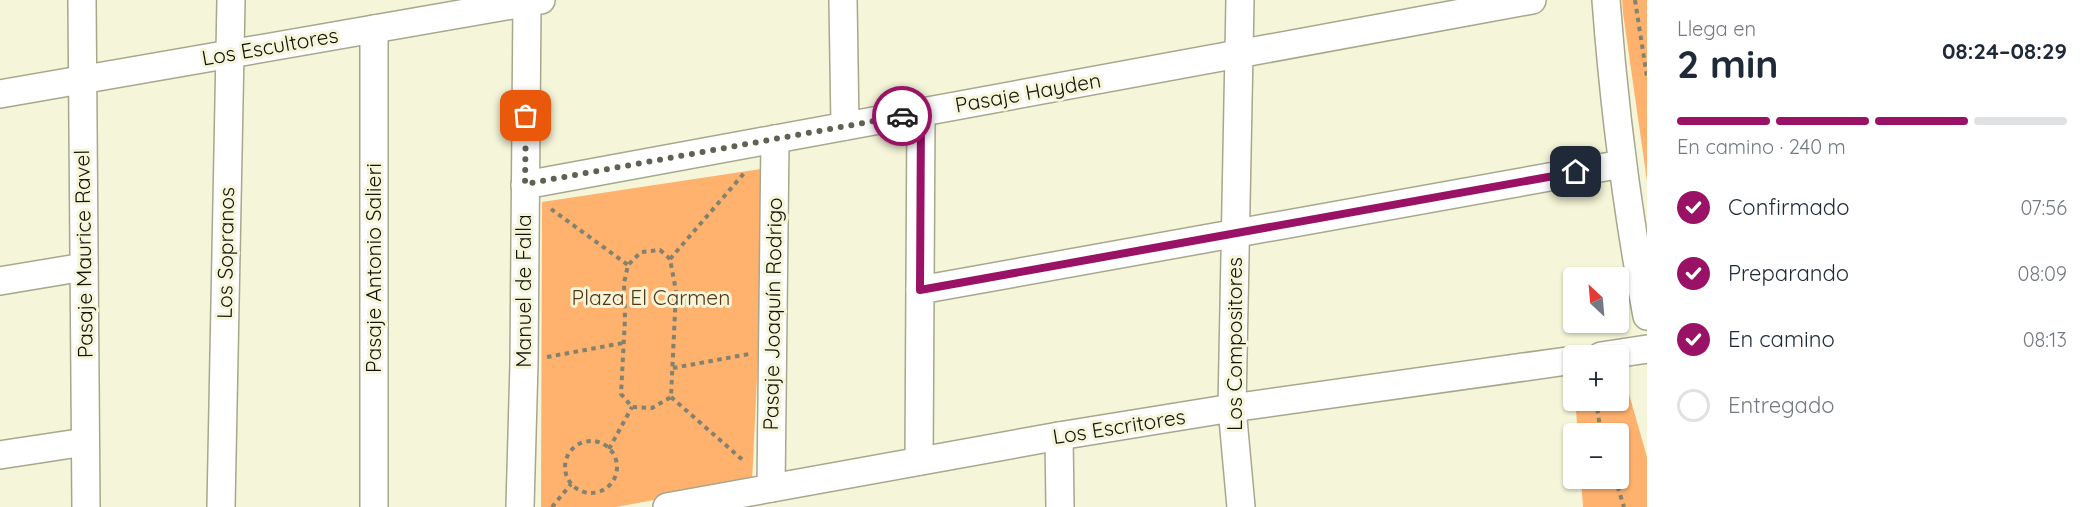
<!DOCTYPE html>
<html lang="es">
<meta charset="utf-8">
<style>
body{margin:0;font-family:Quicksand,sans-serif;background:#f2f2f3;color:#1f2937;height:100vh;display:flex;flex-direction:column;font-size:22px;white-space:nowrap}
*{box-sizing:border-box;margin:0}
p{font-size:20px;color:#747a83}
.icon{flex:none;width:33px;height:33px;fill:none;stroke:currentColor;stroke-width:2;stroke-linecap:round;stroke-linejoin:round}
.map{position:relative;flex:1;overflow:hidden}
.sheet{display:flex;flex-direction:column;background:#fff;width:450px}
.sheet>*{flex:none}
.needle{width:39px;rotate:334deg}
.tools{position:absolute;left:1563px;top:267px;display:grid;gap:12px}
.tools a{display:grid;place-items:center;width:66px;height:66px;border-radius:6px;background:#fff;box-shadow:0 2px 4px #0004;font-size:30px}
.pin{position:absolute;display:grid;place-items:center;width:51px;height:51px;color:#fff;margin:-26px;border-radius:12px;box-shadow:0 3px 9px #0006}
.courier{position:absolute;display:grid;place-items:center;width:60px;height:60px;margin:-30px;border:4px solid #991265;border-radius:50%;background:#fff;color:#222;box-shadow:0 2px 8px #0007}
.summary em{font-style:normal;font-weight:700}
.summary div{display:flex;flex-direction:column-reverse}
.summary{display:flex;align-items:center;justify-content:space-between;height:102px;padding:0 30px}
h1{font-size:39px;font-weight:700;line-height:45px}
.bar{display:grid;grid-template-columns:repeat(4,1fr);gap:9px 6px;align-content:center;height:72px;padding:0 30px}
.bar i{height:8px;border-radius:4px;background:#e0e1e3}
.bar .current{background:#991265}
.bar p{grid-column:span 4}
ol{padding:0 30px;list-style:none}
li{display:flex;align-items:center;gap:18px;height:66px}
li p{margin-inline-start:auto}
li .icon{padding:6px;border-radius:50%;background:#991265;color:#fff;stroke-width:4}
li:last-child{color:#747a83}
li i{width:33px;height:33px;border:3px solid #e0e1e3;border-radius:50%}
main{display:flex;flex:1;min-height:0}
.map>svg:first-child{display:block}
.green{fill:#ffb16e}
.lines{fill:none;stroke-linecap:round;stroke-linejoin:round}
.street-casing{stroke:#a7a78d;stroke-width:30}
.path{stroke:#82826f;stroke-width:4;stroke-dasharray:4.5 4.5;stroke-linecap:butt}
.street{stroke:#fff;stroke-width:27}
.done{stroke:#616151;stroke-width:6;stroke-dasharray:0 10.8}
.route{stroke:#991265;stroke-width:8}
.labels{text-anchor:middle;stroke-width:6;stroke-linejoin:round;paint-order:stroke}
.street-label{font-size:21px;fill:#121208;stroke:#f5f5d9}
.park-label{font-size:21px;fill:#563518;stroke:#f5f5d9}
</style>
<main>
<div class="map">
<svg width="1647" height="507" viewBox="0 0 1647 507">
<rect width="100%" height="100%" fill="#f5f5d9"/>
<g class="green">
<path d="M 1622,0 L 1647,0 L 1647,181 L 1623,13 Z"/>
<path d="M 767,168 L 752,482 L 616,507 L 541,507 L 542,202 Z"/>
<path d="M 1619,378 L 1629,394 L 1647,457 L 1647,507 L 1583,507 L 1581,479 L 1618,478 L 1618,434 L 1578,433 L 1575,401 L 1618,400 Z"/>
</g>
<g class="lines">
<defs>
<g id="street">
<path d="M 82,0 L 86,507"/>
<path d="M 843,0 L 845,126"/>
<path d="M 1240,0 L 1232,408 L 1241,507"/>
<path d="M 1606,0 C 1614,106 1627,211 1647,316"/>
<path d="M 0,94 L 541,0"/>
<path d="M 525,185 L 1532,0"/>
<path d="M 0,281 L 84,267"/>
<path d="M 920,290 L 1622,164"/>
<path d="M 1601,356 L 1647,349"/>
<path d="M 1059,436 L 1060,507"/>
<path d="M 0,455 L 85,442"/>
<path d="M 919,461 L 921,112"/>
<path d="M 771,488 L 775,139"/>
<path d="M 221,507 L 231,0"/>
<path d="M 374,507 L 374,29"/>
<path d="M 520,507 L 524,363 L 527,2"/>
<path d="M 667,507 L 1059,436 L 1232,408 L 1574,360"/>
</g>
</defs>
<use href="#street" class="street-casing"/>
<g class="path">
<path d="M 1635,0 L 1647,77"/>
<path d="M 551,209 L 628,265"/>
<path d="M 660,250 L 670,259 L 676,291 L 671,397 L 652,408 L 632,407 L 621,394 L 625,319 L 624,283 L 628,265 L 641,252 Z"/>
<path d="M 670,259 L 746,171"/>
<path d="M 547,357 L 623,343"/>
<path d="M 673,368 L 749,354"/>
<path d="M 671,397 L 745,462"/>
<path d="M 1596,400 L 1601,434"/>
<circle cx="591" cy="467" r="26"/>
<path d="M 609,449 L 632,407"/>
<path d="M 1615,478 L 1624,507"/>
<path d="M 552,507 L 571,484"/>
</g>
<use href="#street" class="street"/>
</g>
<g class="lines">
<path class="done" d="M 526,116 L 525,184 L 902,116"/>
<path class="route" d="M 902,116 L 921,112 L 920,290 L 1576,172"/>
</g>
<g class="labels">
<g class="street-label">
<text transform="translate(270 47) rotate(-10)" y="7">Los Escultores</text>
<text transform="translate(1028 93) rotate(-10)" y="7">Pasaje Hayden</text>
<text transform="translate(226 253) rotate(-89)" y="7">Los Sopranos</text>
<text transform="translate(84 254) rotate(-91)" y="7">Pasaje Maurice Ravel</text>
<text transform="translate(374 268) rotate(-90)" y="7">Pasaje Antonio Salieri</text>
<text transform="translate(524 291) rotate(-90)" y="7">Manuel de Falla</text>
<text transform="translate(773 314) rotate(-89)" y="7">Pasaje Joaquín Rodrigo</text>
<text transform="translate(1235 344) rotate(-90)" y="7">Los Compositores</text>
<text transform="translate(1119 427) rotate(-9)" y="7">Los Escritores</text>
</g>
<g class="park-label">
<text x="651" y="305">Plaza El Carmen</text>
</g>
</g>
</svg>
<div class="tools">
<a><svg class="needle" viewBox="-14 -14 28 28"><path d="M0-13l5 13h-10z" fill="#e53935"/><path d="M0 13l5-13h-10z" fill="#747a83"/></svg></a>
<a>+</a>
<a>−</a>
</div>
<div class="pin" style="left:526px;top:116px;background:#ea580c"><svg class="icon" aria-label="bag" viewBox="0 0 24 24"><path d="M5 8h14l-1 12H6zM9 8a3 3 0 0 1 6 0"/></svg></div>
<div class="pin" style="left:1576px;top:172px;background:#1f2937"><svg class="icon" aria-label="home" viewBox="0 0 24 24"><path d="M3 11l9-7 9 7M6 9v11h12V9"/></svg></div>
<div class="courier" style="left:902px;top:116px"><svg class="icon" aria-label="car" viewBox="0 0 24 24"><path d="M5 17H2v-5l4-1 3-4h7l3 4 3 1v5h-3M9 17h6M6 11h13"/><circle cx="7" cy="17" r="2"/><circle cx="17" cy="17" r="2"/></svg></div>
</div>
<section class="sheet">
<div class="summary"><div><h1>2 min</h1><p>Llega en</p></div><em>08:24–08:29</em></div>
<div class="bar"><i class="current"></i><i class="current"></i><i class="current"></i><i></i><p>En camino · 240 m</p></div>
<ol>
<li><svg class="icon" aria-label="check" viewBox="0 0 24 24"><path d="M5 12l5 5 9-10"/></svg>Confirmado<p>07:56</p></li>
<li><svg class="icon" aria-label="check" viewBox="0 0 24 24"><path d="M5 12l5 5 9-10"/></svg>Preparando<p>08:09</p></li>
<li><svg class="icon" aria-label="check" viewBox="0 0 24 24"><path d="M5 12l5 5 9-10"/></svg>En camino<p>08:13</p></li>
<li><i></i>Entregado</li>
</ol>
</section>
</main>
